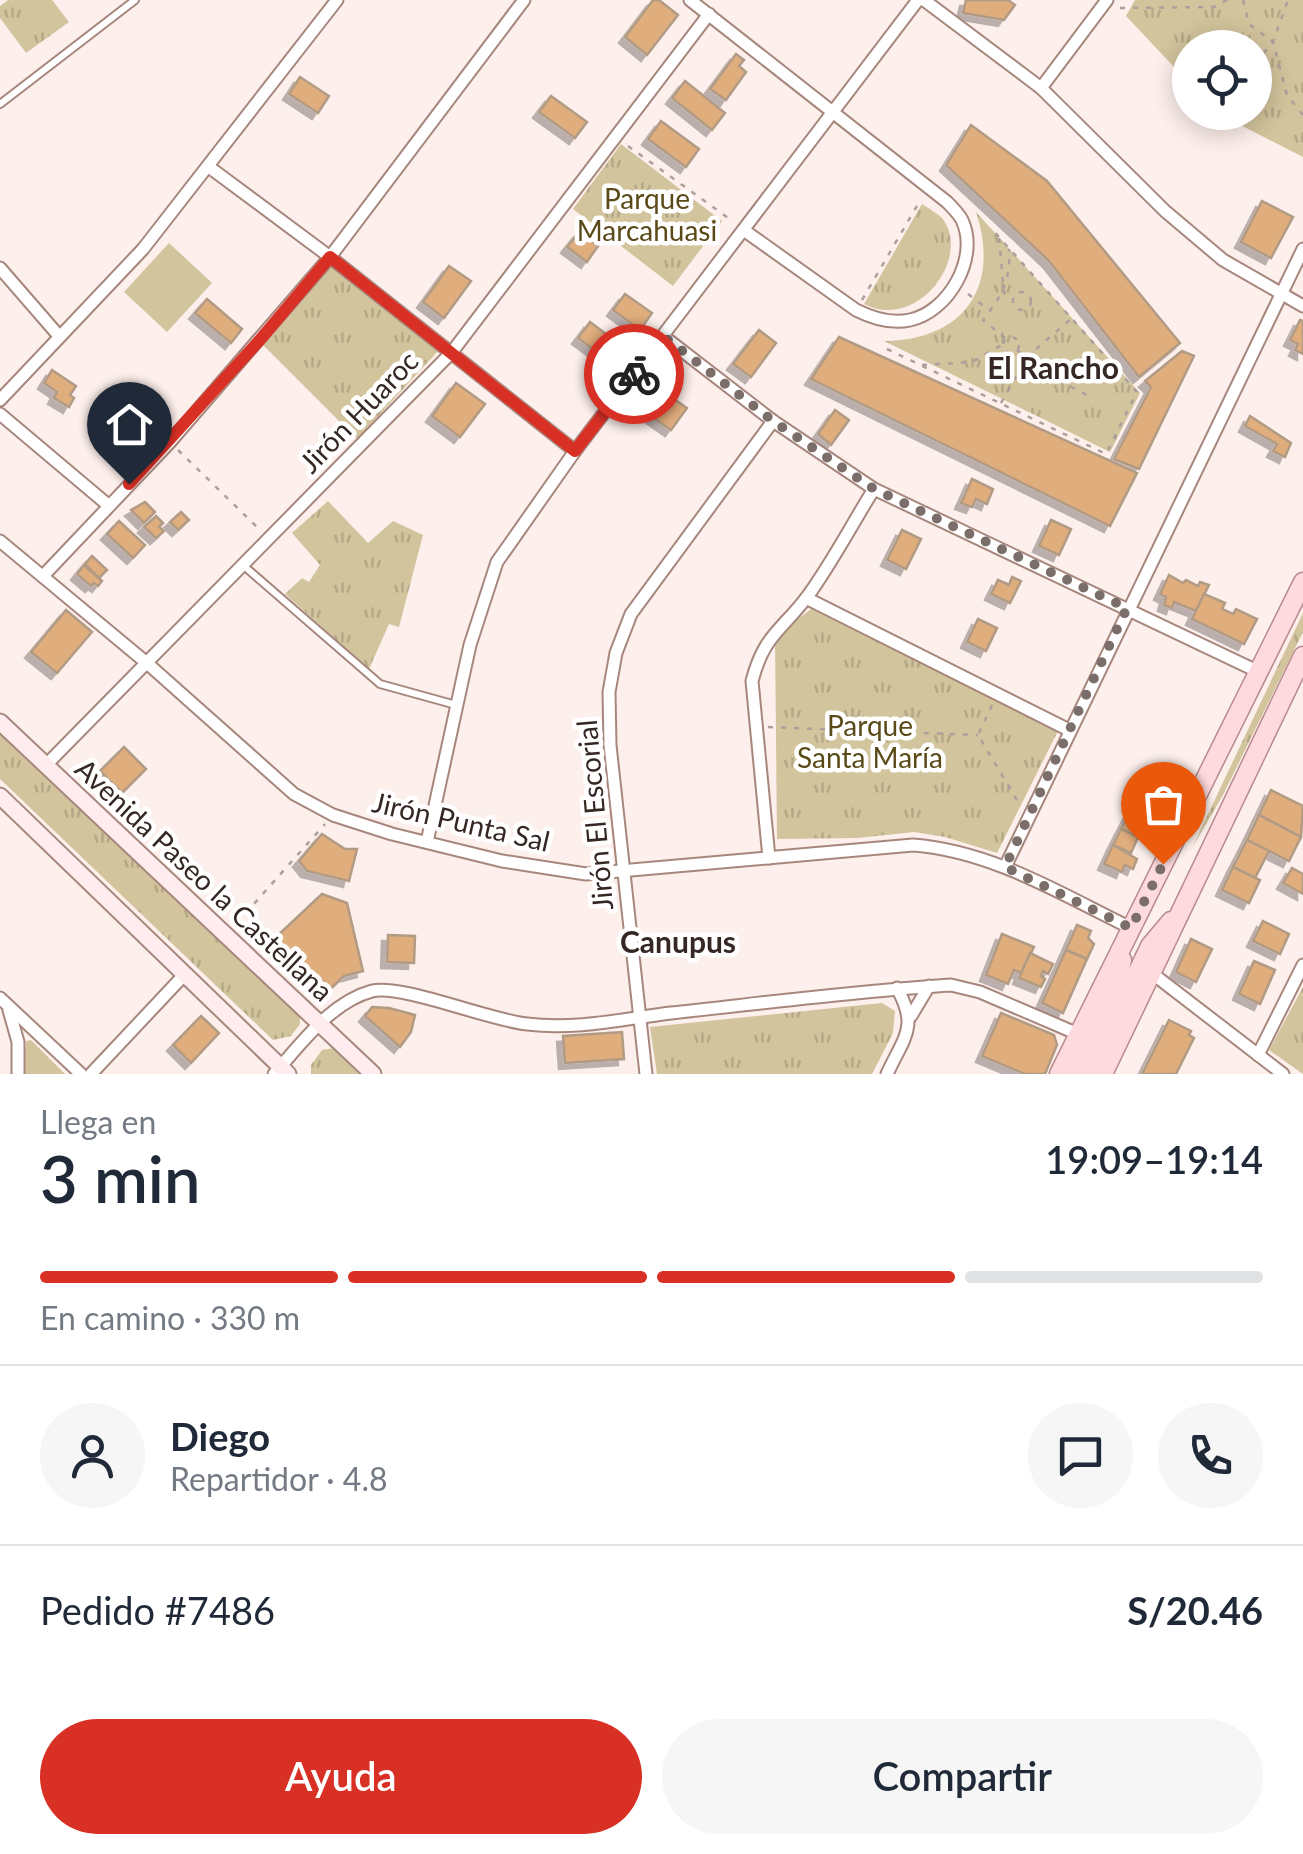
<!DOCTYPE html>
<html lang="es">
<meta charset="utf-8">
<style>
body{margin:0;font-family:Lato,sans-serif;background:#f6f6f7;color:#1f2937;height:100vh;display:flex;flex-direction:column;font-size:38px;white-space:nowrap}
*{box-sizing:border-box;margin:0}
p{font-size:32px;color:#747a83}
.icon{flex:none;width:55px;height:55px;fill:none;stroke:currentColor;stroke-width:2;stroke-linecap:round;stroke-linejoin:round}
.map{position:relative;height:1074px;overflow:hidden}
.panel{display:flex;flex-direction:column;background:#fff;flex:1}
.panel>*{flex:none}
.buttons{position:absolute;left:1172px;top:30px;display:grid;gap:20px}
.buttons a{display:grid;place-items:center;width:100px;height:100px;border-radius:50%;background:#fff;box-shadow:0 5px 25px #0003;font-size:50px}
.pin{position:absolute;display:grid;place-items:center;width:85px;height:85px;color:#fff;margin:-102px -42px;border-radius:50% 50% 50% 0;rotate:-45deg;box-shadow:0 0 10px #0007}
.pin .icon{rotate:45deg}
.courier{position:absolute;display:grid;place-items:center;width:100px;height:100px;margin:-50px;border:8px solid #d93025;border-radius:50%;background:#fff;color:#222;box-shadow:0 2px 12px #0007}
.head em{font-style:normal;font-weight:600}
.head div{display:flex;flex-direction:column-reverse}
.head{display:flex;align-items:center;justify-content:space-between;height:170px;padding:0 40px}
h1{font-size:65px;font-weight:600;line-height:75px}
.bar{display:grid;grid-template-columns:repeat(4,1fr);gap:15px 10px;align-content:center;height:120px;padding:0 40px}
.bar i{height:12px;border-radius:8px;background:#e0e1e3}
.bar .active{background:#d93025}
.bar p{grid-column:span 4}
.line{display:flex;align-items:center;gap:25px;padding:0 40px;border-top:2px solid #e0e1e3}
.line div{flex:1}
.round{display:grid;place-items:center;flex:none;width:105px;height:105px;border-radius:52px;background:#f6f6f7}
.action{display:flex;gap:20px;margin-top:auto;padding:20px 40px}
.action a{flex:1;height:115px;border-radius:60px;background:#d93025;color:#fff;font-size:40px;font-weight:600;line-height:115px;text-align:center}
.action a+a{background:#f6f6f7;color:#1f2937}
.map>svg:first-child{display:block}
.grass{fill:url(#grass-tufts)}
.pitch{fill:#d2c49c}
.building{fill:#e0ad7d;stroke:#b29b85;stroke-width:2.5;filter:url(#shadow)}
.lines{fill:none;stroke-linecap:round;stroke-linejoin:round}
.service-casing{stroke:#a7877d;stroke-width:10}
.minor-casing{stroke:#a7877d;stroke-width:15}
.secondary-casing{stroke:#a7877d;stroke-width:19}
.primary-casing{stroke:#b78a8e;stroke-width:21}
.path{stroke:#ad9f9c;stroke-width:2.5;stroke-dasharray:5 8;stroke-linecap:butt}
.service{stroke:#fff;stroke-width:6}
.minor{stroke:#fff;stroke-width:11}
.secondary{stroke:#feecee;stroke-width:15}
.primary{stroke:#fed9dd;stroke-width:18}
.done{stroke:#7a6d6a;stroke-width:10;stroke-dasharray:0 18}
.route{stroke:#d93025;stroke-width:12}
.labels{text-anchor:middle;stroke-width:9;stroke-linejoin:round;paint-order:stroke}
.park-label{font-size:28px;fill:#5a4a18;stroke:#fff}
.street-label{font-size:28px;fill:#342724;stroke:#fff}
.neighbourhood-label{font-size:30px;font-weight:bold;fill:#342724;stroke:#fff}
</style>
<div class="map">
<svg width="1303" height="1074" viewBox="0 0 1303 1074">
<defs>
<pattern id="grass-tufts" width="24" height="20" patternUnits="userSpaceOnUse" patternTransform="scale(2.5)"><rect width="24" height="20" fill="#d2c49c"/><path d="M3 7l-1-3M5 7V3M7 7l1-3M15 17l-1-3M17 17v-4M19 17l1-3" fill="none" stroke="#b5a886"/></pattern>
<filter id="shadow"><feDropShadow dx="-6" dy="6" stdDeviation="0" flood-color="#0004"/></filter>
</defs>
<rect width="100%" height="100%" fill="#fdefeb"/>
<g class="grass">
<path d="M 8,0 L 52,0 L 69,22 L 26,53 L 0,18 L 0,6 Z"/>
<path d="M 1135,0 L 1303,0 L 1303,157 L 1217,113 L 1255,112 L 1255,48 L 1190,48 L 1190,84 L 1126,16 Z"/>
<path d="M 621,144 L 722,221 L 673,286 L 573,209 Z"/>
<path d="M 922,204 C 928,208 937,213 942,218 C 973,257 917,332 864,304 Z"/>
<path d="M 976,212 L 1140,393 L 1110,452 L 884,341 C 963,340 1001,288 976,212 Z"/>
<path d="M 331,264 L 439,350 L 357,439 L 263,345 Z"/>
<path d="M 328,501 L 368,543 L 393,521 L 423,535 L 399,627 L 389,624 L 369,669 L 285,594 L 302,578 L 309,582 L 320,565 L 292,533 Z"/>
<path d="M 811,609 L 1058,731 L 997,853 L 945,837 L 914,832 L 858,838 L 777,839 L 775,637 Z"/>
<path d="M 1303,613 L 1303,632 L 1223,795 L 1192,848 Z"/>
<path d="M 0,731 L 300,1015 L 300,1024 L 291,1036 L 273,1040 L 0,779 Z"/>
<path d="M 1303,987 L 1303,1074 L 1269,1050 Z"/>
<path d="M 882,1003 L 895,1011 L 893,1033 L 872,1074 L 657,1074 L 650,1027 Z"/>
<path d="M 31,1040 L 65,1074 L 24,1074 L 26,1041 Z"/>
<path d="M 334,1048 L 362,1074 L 311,1074 L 311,1065 L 322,1050 Z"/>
</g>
<path class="pitch" d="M 169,243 L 212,283 L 167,332 L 124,292 Z"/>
<g class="building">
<path d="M 653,0 L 659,0 L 678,15 L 647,55 L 625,37 Z"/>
<path d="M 966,0 L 1008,0 L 1015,5 L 1004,20 L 963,13 Z"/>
<path d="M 736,54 L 744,60 L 739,66 L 746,72 L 726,100 L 710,89 Z"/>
<path d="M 300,77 L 329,96 L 318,113 L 289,94 Z"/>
<path d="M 685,81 L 725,113 L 712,130 L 672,98 Z"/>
<path d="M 551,96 L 587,122 L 575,138 L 539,112 Z"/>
<path d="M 661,121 L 699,149 L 686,167 L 648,139 Z"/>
<path d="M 971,125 L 1047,181 L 1180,343 L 1139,377 L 1049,261 L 946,165 Z"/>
<path d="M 1262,201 L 1293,217 L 1271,258 L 1241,242 Z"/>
<path d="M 579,232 L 598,246 L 587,262 L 567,247 Z"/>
<path d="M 449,266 L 471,281 L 444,318 L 423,302 Z"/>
<path d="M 625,294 L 652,313 L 640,330 L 613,310 Z"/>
<path d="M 207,299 L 242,329 L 231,343 L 195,313 Z"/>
<path d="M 1300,320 L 1303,321 L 1303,354 L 1295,350 L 1298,344 L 1290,340 Z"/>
<path d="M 590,322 L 614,340 L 602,356 L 578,338 Z"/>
<path d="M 759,330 L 776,343 L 751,377 L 733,364 Z"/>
<path d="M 839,337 L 1137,473 L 1110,526 L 811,379 Z"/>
<path d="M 1182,351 L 1194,356 L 1139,469 L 1114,459 L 1151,387 L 1145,381 Z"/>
<path d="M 52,370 L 76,386 L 70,395 L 74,398 L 69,407 L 54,398 L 57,392 L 44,383 Z"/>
<path d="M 456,383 L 485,404 L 460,437 L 432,416 Z"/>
<path d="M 661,390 L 687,408 L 671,430 L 645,412 Z"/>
<path d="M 835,410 L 849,420 L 831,445 L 818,434 Z"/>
<path d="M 1250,416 L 1291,443 L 1285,457 L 1273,451 L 1277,444 L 1245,426 Z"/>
<path d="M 972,479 L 993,489 L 987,504 L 976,499 L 972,507 L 961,503 Z"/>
<path d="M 145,502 L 155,512 L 144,523 L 131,510 Z"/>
<path d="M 181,512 L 189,520 L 178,530 L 170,522 Z"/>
<path d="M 156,516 L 163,523 L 159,527 L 164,531 L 156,538 L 144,527 Z"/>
<path d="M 1051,520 L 1071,529 L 1059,555 L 1039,546 Z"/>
<path d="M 119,521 L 145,545 L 133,558 L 107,534 Z"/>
<path d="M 902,530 L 921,539 L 906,569 L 887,560 Z"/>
<path d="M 92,556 L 107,570 L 99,578 L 85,564 Z"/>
<path d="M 84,565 L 102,581 L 98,586 L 94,583 L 91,586 L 77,574 Z"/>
<path d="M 1169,575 L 1183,583 L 1186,580 L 1198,586 L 1200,582 L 1209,585 L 1196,611 L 1174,602 L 1172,608 L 1164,605 L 1166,597 L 1160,594 Z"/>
<path d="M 1012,577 L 1021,581 L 1010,603 L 991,594 L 998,580 L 1009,585 Z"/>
<path d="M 1204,594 L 1225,603 L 1222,609 L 1233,614 L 1236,609 L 1257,619 L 1244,644 L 1192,619 Z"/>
<path d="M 66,610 L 92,632 L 57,673 L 31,652 Z"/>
<path d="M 978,619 L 997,628 L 986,651 L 967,642 Z"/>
<path d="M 124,747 L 146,769 L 122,793 L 100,771 Z"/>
<path d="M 1271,790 L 1303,806 L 1301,837 L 1259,815 Z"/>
<path d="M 1130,812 L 1146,820 L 1138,837 L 1121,829 Z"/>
<path d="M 1259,815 L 1301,837 L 1289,861 L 1247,840 Z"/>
<path d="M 1121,829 L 1138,837 L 1131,853 L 1113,845 Z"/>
<path d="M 322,834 L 345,849 L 357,849 L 349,881 L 307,871 L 299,861 Z"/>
<path d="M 1247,840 L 1269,851 L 1255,878 L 1233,867 Z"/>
<path d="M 1113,845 L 1137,859 L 1133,869 L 1125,865 L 1122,872 L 1104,864 Z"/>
<path d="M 1233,867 L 1260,880 L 1249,903 L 1222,890 Z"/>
<path d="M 1292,868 L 1303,874 L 1303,894 L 1283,883 Z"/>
<path d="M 322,894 L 347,903 L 363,971 L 344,976 L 327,992 L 276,937 Z"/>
<path d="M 1263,921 L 1289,934 L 1280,954 L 1253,941 Z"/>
<path d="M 1077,925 L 1091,931 L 1088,938 L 1094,944 L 1087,959 L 1066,950 Z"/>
<path d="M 1002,934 L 1034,947 L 1021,973 L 1014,970 L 1008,984 L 986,975 Z"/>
<path d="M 388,935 L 415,936 L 414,963 L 387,962 Z"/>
<path d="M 1191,939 L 1212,949 L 1196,982 L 1176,972 Z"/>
<path d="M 1066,950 L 1087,959 L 1063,1013 L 1042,1003 Z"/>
<path d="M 1030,953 L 1053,964 L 1048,974 L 1043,971 L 1041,976 L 1045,979 L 1041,987 L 1019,978 Z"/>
<path d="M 1254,961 L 1275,970 L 1260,1004 L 1239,994 Z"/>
<path d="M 372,1007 L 389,1008 L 415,1015 L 411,1032 L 400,1047 L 365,1016 Z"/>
<path d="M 1001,1013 L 1054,1035 L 1057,1045 L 1045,1074 L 1025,1074 L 982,1056 Z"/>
<path d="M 201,1016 L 219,1033 L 191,1063 L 173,1045 Z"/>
<path d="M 1169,1020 L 1191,1031 L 1189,1035 L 1194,1038 L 1176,1074 L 1142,1074 Z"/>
<path d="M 622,1032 L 624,1059 L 565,1063 L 563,1036 Z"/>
</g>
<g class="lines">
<defs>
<g id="service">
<path d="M 0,104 L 135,0"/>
<path d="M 244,566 L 380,684 L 456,705"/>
</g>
<g id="minor">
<path d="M 690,0 L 947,202 C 952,207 959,214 962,220 C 980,258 948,312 910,320 C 892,324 872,318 856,310 L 745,231"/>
<path d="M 924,0 L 1041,88 L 1165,211 L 1223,260 L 1303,306"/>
<path d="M 1041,88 L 1107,0"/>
<path d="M 209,167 L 330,257 L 575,451"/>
<path d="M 0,268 L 59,336"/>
<path d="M 663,336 L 773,421 L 874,489 L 1259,672"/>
<path d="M 0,400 L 143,249 L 337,0"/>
<path d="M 0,414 L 108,505"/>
<path d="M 0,541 L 148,664 L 294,794 L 333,815 L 392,834 L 502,861 L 586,874 L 913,845 C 992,851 1061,894 1131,928"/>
<path d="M 43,576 L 170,442 L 330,257 L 524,0"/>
<path d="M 806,598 L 1069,730"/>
<path d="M 46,765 L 452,352 L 709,14"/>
<path d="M 427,842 L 470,645 L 497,562 L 575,451 L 918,0"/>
<path d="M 769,858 L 752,681 C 764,635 781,631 807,597 C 832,563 852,524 874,489"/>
<path d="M 1005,867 L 1303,249"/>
<path d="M 1153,974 L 1283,1074"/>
<path d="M 0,998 L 81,1074"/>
<path d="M 9,1010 L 18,1042 L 18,1074"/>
<path d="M 911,1016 L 929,986"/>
<path d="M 1258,1055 L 1303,965"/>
<path d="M 91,1074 L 185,974"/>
<path d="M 274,1074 C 301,1044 331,1002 372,991 C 402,984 488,1020 527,1024 C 576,1030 622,1019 671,1013 C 764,1003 857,991 951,985 L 980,992 L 1078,1034"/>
<path d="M 646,1074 L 610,745 L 609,692 L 616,653 L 631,614 L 773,421"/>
<path d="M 887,1074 C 904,1037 919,1027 897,988"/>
</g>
<g id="secondary">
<path d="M 0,722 L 373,1074"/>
<path d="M 0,796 L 288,1074"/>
</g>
<g id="primary">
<path d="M 1059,1074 L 1303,582"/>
<path d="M 1074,1074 L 1118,981 L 1122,960"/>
<path d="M 1089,1074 L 1150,946 L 1171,921"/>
<path d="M 1103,1074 L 1303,656"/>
</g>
</defs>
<use href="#service" class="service-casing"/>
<use href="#minor" class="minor-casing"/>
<use href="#secondary" class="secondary-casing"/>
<use href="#primary" class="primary-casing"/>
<g class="path">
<path d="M 1243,0 L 1249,24 L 1273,42 L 1287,95 L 1303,115"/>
<path d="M 1120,8 L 1214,7 L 1227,0"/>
<path d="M 1255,63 L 1273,42 L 1288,0"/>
<path d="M 628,146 L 731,220"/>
<path d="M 999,238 L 1004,293 L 1013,299"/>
<circle cx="1022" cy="301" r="9"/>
<path d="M 968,294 L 989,310"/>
<path d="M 862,300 L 921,199"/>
<circle cx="1011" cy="345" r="8"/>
<path d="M 1005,338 L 983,320 C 1002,296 1011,280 1009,249"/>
<path d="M 887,349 L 1106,454 L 1137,392 L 991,228"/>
<path d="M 1017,350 L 1050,376 L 1091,397"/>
<path d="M 922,365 L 972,362 L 1002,345"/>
<path d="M 1001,403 L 1027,357 L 1071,319"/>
<path d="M 178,450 L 258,528"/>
<path d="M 992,705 L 978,735 L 1021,807"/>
<path d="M 768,727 L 978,735"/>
<path d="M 237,923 L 325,824"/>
</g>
<use href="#service" class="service"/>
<use href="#minor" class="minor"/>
<use href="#secondary" class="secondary"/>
<use href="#primary" class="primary"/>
</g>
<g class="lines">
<path class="done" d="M 634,374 L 663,336 L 773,421 L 874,489 L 1127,608 L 1005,867 L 1131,928 L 1163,864"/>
<path class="route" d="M 129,484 L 258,342 L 330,257 L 575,451 L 634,374"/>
</g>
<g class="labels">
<g class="park-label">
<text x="647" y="209">Parque<tspan x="647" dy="32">Marcahuasi</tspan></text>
<text x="870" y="736">Parque<tspan x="870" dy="32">Santa María</tspan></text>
</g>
<g class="street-label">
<text transform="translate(359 412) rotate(-46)" y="10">Jirón Huaroc</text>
<text transform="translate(595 815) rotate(-95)" y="10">Jirón El Escorial</text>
<text transform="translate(461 822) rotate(13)" y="10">Jirón Punta Sal</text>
<text transform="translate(204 880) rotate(43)" y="10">Avenida Paseo la Castellana</text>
</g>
<g class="neighbourhood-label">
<text x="1053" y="379">El Rancho</text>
<text x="678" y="953">Canupus</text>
</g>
</g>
</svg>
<div class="buttons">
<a><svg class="icon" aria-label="locate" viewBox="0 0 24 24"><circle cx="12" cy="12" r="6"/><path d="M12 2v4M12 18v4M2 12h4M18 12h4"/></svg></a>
</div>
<div class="pin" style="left:1163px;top:864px;background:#ea580c"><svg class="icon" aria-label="bag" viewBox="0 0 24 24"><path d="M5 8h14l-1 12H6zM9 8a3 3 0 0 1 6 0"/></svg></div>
<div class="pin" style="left:129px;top:484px;background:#1f2937"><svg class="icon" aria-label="home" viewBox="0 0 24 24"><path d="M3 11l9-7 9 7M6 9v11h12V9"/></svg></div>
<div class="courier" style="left:634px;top:374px"><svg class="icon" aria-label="bike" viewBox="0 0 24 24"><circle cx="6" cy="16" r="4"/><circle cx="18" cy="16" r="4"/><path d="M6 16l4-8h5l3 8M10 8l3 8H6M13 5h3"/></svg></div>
</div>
<section class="panel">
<div class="head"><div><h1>3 min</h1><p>Llega en</p></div><em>19:09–19:14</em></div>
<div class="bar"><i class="active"></i><i class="active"></i><i class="active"></i><i></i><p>En camino · 330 m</p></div>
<div class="line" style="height:180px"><a class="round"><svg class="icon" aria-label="person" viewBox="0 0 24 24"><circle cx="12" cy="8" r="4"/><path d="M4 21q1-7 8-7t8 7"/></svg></a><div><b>Diego</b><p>Repartidor · 4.8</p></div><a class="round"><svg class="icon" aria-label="chat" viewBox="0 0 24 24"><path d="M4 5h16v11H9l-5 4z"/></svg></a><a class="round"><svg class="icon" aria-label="phone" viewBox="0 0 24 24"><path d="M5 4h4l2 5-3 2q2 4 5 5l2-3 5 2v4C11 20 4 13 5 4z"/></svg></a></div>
<div class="line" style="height:130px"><div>Pedido #7486</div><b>S/20.46</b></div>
<div class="action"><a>Ayuda</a><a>Compartir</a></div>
</section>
